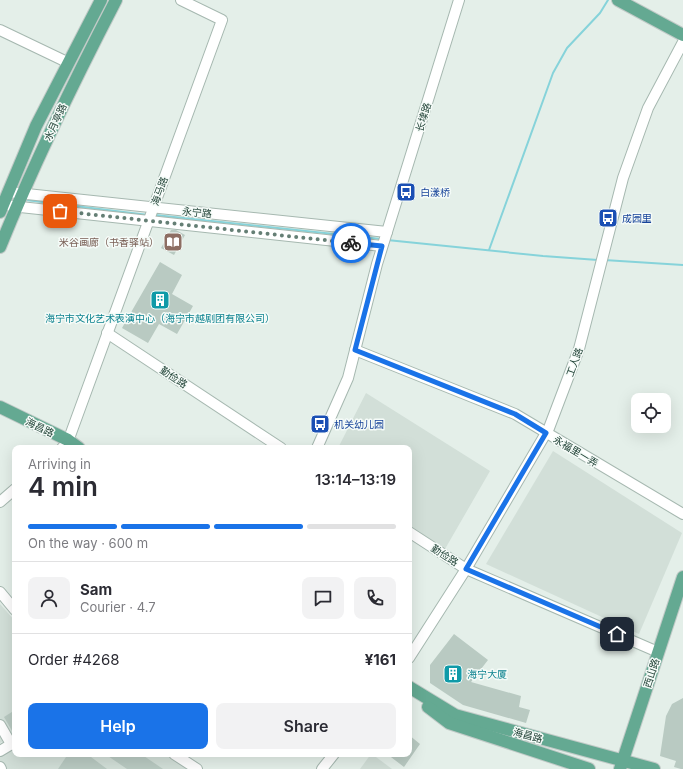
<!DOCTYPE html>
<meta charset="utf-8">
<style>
body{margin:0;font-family:Inter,"Noto Sans SC",sans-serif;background:#f2f2f3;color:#2b2b33;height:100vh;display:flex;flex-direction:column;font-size:15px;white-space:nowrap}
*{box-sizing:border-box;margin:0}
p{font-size:13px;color:#7c7c81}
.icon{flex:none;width:22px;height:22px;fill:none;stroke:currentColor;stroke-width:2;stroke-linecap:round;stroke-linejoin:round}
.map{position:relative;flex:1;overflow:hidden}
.details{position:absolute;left:12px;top:445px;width:400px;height:312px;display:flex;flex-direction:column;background:#fff;border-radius:8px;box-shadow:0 4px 16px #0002}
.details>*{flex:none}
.tools{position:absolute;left:631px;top:393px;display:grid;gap:8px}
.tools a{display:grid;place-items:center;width:40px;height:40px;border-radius:8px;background:#fff;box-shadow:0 4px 16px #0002;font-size:20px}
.pin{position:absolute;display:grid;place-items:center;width:34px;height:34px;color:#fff;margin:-17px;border-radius:8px;box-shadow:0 2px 6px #0006}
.courier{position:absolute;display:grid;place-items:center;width:40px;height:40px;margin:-20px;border:3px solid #1a73e8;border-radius:50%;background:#fff;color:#222;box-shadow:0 1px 5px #0007}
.head em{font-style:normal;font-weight:600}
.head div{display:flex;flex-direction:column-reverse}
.head{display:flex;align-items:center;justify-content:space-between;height:68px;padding:0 16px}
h1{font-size:26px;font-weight:600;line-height:30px}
.bar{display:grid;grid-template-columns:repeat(4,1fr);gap:6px 4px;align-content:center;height:48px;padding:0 16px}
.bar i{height:5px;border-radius:3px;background:#e1e1e2}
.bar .on{background:#1a73e8}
.bar p{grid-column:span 4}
.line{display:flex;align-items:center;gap:10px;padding:0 16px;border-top:1px solid #e1e1e2}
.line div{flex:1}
.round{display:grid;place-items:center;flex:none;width:42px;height:42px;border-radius:8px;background:#f2f2f3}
.action{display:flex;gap:8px;margin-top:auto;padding:8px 16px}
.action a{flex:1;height:46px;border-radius:8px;background:#1a73e8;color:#fff;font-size:16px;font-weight:600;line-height:46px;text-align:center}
.action a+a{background:#f2f2f3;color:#2b2b33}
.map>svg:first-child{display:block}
.built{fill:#d2dfd8}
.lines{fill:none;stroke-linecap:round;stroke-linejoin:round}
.stream{stroke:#86d3da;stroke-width:2}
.building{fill:#b9cac2}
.minor-casing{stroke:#a6b8b0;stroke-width:12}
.major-casing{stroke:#c1cac7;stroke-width:14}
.minor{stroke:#fff;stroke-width:10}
.major{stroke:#64a992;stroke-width:12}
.done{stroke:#657f75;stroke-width:4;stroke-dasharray:0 7.2}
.route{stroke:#1a73e8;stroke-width:5}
.labels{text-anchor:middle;stroke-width:3;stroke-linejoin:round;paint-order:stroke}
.street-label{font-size:10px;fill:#214337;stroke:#f5fbf8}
.transit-label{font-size:10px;fill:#164399;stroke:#f5fbf8;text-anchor:start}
.education-label{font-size:10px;fill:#785e54;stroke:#f5fbf8;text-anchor:end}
.culture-label{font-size:10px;fill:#0d838f;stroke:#f5fbf8}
</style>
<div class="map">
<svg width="683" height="769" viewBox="0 0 683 769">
<rect width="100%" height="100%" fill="#e4efe9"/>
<g class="built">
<path d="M 366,393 L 490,471 L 445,549 L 409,525 L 409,448 L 338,448 Z"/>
<path d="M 553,451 L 682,533 L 639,634 L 486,564 Z"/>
<path d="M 0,604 L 15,621 L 15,734 L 0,743 Z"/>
<path d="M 15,742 L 15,754 L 168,754 L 189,769 L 0,769 L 0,751 Z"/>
<path d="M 371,754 L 372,754 L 392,769 L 360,769 Z"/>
</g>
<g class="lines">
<g class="stream">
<path d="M 26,200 L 148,215"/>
<path d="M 155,215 L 381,239"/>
<path d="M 387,240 L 543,256 L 598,260"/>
<path d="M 489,250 L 553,73 L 567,48 L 600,13 L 608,0"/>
<path d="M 604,260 L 683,265"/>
</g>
</g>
<g class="building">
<path d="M 171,230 L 176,230 L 185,235 L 174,255 L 161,248 Z"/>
<path d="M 160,262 L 182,275 L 172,294 L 193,306 L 177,334 L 159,324 L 148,343 L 122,328 Z"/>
<path d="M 454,634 L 488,660 L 471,682 L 521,696 L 519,707 L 530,710 L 526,723 L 463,705 L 430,683 L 430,665 Z"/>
<path d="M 683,698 L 683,769 L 681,769 L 674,767 L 676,761 L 660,756 L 666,716 L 672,704 Z"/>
<path d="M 15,710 L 15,736 L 4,717 Z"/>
<path d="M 409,735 L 420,744 L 404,767 L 387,754 L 409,754 Z"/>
<path d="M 68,754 L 87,754 L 107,769 L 58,769 Z"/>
<path d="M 105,754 L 141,754 L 163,769 L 127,769 Z"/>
</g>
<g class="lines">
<defs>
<g id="minor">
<path d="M 0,30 L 69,63"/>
<path d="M 8,192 L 387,232"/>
<path d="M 11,206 L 382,246"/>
<path d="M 107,333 L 281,448"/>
<path d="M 355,350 L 515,414 L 683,514"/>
<path d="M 62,448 L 67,444 L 222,20 L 181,0"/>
<path d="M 317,448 L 348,378 L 377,264 L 459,0"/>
<path d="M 0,502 L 15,489"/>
<path d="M 409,532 L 466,569 L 658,652"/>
<path d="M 0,592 L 15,610"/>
<path d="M 409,658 L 466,569 L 549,428 L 579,349 L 623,178 L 648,108 L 683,42"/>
<path d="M 0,725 L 11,744"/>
<path d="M 0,751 L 15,742"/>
<path d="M 174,754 L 197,769"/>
<path d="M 0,767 L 1,769"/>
<path d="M 322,769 L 334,754"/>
</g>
<g id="major">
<path d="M 618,0 L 683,35"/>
<path d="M 0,212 L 36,126 L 101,0"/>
<path d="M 0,247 C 34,163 74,81 116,0"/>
<path d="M 0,407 L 68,440 L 79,448"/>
<path d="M 409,687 L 455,715 L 654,769"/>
<path d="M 428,707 L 449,723 L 589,769"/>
<path d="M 620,769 L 683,577"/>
</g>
</defs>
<use href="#minor" class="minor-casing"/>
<use href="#major" class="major-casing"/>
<use href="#minor" class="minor"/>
<use href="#major" class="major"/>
</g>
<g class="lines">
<path class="done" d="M 60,211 L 351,243"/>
<path class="route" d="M 351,243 L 382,246 L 355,350 L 515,414 L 546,433 L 466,569 L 617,634"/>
</g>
<defs>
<symbol id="bus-square" viewBox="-11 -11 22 22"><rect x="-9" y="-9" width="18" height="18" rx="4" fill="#1a4fb4" stroke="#f5fbf8"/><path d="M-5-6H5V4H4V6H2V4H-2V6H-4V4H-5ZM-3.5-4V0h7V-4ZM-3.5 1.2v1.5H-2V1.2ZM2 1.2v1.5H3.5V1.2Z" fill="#fff"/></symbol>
<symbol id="library-square" viewBox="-11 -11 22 22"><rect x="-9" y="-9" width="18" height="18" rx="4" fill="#8d6e63" stroke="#f5fbf8"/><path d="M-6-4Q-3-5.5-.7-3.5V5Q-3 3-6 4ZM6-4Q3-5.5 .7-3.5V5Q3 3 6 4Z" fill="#fff"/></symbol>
<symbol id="building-square" viewBox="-11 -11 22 22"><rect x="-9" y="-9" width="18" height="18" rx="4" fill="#0f9aa8" stroke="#f5fbf8"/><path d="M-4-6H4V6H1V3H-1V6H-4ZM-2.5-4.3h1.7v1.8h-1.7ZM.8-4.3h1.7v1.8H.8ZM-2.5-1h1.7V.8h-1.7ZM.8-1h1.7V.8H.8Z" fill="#fff"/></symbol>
</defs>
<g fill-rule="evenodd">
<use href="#bus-square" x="395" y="181" width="22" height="22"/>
<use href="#bus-square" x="597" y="207" width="22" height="22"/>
<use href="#library-square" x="162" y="231" width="22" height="22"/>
<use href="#building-square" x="149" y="289" width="22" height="22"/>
<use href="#bus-square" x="309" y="413" width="22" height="22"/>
<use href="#building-square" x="442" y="663" width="22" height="22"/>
</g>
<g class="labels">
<g class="street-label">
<text transform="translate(423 117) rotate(-73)" y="4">长埭路</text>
<text transform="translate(55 122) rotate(-65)" y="4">水月亭路</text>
<text transform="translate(159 191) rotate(-70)" y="4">海马路</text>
<text transform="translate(197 212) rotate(6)" y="4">永宁路</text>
<text transform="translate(574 362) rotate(-70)" y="4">工人路</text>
<text transform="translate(174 377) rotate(34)" y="4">勤俭路</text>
<text transform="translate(40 427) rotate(26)" y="4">海昌路</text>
<text transform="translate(576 451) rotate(31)" y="4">永福里一弄</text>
<text transform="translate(445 555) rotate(33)" y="4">勤俭路</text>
<text transform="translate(651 673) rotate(-72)" y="4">西山路</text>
<text transform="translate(528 735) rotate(15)" y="4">海昌路</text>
</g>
<g class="transit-label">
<text x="420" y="196">白漾桥</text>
<text x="622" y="222">成园里</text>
<text x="334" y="428">机关幼儿园</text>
</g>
<g class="education-label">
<text x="159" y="246">米谷画廊（书香驿站）</text>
</g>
<g class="culture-label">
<text x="160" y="322">海宁市文化艺术表演中心（海宁市越剧团有限公司）</text>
<text x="467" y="678" text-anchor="start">海宁大厦</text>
</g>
</g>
</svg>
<div class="tools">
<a><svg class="icon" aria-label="locate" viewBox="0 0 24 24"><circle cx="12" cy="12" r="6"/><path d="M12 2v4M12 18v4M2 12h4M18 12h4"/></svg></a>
</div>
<div class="pin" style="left:60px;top:211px;background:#ea580c"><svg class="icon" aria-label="bag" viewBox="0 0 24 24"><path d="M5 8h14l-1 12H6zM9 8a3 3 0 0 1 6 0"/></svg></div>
<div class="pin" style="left:617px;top:634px;background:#1f2937"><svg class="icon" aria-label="home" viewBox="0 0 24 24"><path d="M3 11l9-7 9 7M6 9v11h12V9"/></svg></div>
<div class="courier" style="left:351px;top:243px"><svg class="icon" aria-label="bike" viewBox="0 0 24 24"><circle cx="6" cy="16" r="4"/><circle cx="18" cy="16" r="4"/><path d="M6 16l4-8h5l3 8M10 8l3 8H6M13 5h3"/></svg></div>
<section class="details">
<div class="head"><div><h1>4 min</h1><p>Arriving in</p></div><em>13:14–13:19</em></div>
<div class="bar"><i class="on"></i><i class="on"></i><i class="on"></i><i></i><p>On the way · 600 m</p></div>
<div class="line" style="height:72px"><a class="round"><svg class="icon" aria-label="person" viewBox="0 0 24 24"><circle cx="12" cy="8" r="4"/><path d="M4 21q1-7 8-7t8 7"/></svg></a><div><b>Sam</b><p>Courier · 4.7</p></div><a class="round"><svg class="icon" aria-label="chat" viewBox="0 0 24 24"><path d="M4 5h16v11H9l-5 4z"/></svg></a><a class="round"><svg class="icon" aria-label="phone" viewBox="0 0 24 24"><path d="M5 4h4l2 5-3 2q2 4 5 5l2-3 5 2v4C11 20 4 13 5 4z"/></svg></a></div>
<div class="line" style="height:52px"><div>Order #4268</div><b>¥161</b></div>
<div class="action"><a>Help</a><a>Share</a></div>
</section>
</div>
